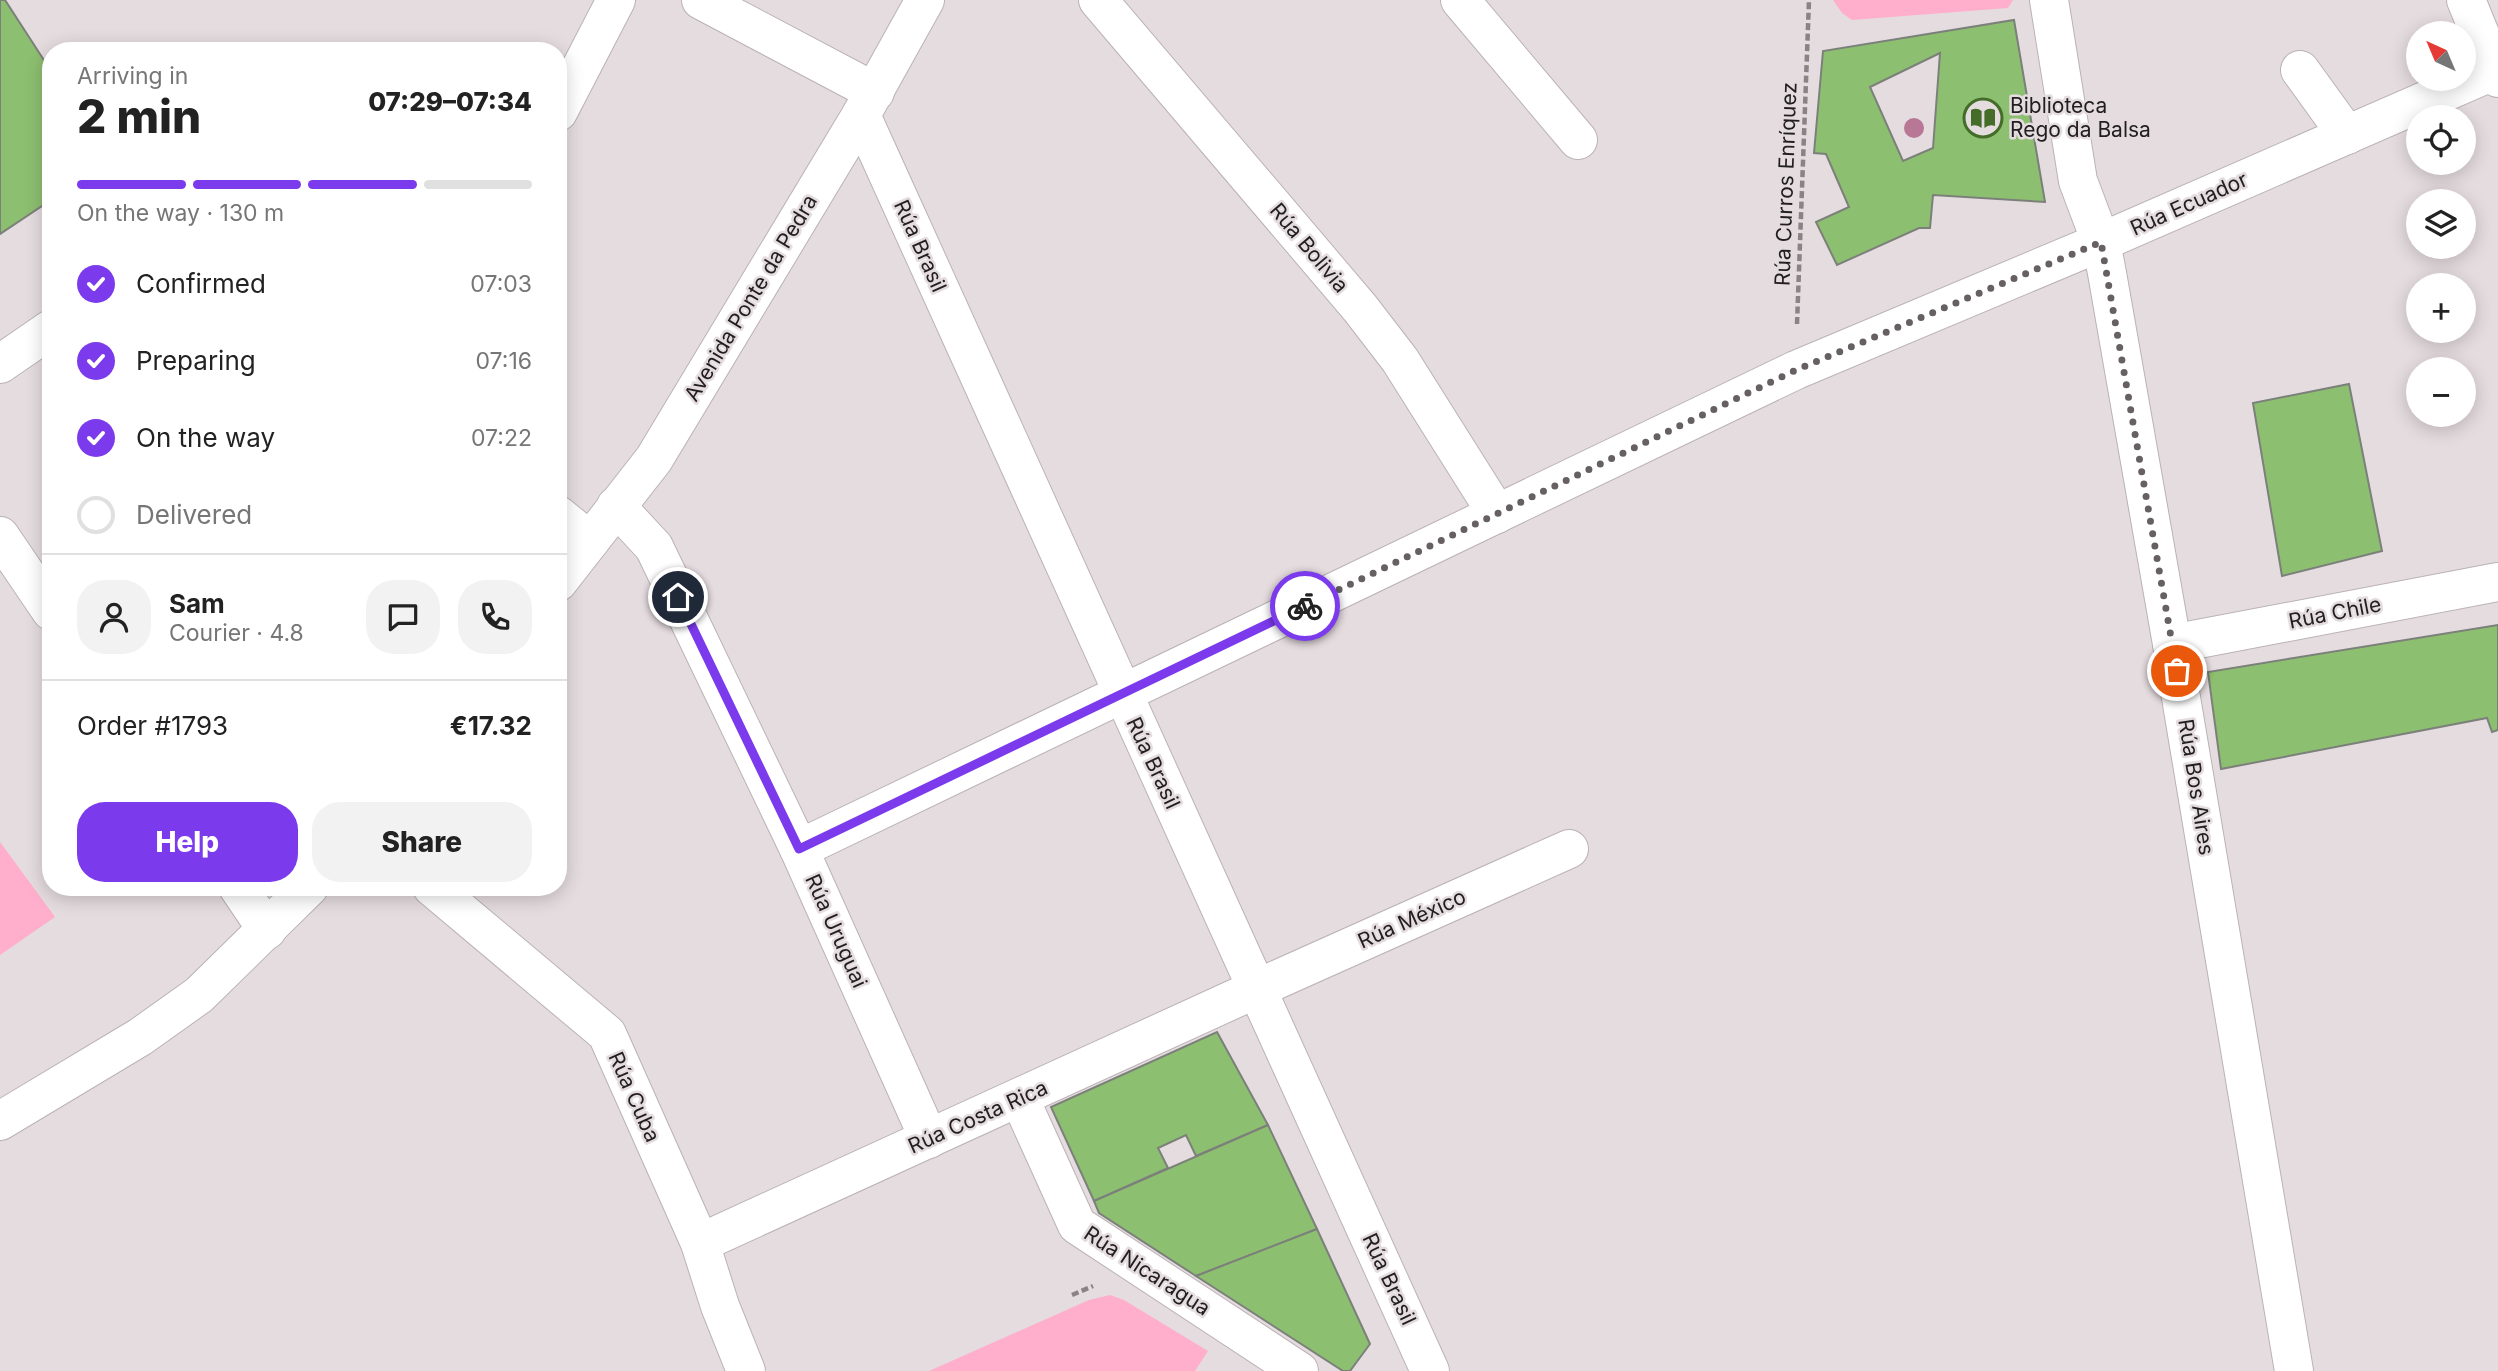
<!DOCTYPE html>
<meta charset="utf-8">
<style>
body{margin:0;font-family:Inter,sans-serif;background:#f2f2f2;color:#222;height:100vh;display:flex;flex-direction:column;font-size:26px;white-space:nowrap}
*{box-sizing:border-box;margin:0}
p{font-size:23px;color:#767676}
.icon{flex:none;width:38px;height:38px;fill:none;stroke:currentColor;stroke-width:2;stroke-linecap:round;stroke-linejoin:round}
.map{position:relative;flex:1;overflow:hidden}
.sheet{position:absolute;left:42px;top:42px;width:525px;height:854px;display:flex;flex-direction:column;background:#fff;border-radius:28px;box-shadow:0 4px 18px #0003}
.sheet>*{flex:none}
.needle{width:46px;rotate:316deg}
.tools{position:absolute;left:2406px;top:21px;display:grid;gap:14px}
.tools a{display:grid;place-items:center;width:70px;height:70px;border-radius:50%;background:#fff;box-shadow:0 4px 18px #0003;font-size:35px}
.pin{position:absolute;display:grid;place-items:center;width:60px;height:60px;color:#fff;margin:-30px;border:4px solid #fff;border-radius:50%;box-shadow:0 2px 7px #0007}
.courier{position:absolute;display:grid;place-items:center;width:70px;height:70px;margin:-35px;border:5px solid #7c3aed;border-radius:50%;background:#fff;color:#222;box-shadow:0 2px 9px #0007}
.overview em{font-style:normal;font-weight:800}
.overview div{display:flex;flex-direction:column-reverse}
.overview{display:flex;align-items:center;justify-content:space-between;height:119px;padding:0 35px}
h1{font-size:46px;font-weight:800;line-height:52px}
.bar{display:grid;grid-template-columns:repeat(4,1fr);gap:10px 7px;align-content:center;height:84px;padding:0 35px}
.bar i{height:9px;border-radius:5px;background:#e0e0e0}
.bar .current{background:#7c3aed}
.bar p{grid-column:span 4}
.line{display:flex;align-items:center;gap:18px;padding:0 35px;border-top:2px solid #e0e0e0}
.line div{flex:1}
.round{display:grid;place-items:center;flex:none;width:74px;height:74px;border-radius:28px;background:#f2f2f2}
ol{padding:0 35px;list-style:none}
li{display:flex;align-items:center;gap:21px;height:77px}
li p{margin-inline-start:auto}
li .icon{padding:7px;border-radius:50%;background:#7c3aed;color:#fff;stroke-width:4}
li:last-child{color:#767676}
li i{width:38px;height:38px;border:4px solid #e0e0e0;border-radius:50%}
.cta{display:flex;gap:14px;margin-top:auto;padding:14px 35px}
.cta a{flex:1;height:80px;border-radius:28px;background:#7c3aed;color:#fff;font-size:28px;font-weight:800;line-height:80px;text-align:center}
.cta a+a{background:#f2f2f2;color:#222}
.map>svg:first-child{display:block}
.green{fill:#ffaecb}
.building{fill:#8dbf70;stroke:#7c807a;stroke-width:2;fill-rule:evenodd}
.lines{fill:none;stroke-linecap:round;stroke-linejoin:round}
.minor-casing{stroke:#bbb2b5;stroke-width:40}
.major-casing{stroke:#bbb2b5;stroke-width:40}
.path{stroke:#898385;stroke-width:4.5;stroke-dasharray:7 3.5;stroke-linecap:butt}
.minor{stroke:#fff;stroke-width:38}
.major{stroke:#fff;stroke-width:38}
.tree{fill:#b77795}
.done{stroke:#666062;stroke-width:7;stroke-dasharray:0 12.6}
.route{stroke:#7c3aed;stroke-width:9}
.labels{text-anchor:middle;stroke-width:5;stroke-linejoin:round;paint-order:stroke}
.poi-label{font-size:21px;fill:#211e1f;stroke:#e5dcdf;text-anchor:start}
.street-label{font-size:21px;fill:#211e1f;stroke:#e5dcdf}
</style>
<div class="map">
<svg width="2498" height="1371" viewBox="0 0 2498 1371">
<rect width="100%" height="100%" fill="#e5dcdf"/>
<g class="green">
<path d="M 1833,0 L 2013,0 L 2008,8 L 1852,20 L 1842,13 Z"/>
<path d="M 0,842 L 55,917 L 0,955 Z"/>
<path d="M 1110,1295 L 1124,1300 L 1208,1351 L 1195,1371 L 929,1371 L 1089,1300 Z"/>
</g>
<g class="building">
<path d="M 0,0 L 5,0 L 51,71 L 51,200 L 0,234 Z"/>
<path d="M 2014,20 L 2045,202 L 1933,195 L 1930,228 L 1919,228 L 1837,265 L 1816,222 L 1849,207 L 1826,154 L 1814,153 L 1823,51 ZM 1940,53 L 1933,148 L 1903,161 L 1870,87 Z"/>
<path d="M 2349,384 L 2382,551 L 2282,576 L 2253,403 Z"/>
<path d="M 2498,625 L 2498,730 L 2492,732 L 2487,718 L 2221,769 L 2208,672 Z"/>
<path d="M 1217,1032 L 1268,1125 L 1196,1156 L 1186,1135 L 1158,1148 L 1168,1168 L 1094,1201 L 1051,1107 Z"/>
<path d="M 1268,1125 L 1317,1229 L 1196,1276 L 1099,1213 L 1094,1201 Z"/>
<path d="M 1317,1229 L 1370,1344 L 1350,1371 L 1343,1371 L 1196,1276 Z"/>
</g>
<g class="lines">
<defs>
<g id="minor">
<path d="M 701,0 L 875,92"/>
<path d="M 1098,0 L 1360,308 L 1400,360 L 1497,514"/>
<path d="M 1460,0 L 1578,140"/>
<path d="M 2049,0 L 2078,181 L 2101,242 L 2107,273 L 2172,644 L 2294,1371"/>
<path d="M 2466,0 L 2498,78"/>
<path d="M 2300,70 L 2347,135"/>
<path d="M 558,112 L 616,0"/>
<path d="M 861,115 L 1430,1371"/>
<path d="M 0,364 L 51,329"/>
<path d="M 616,506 L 654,547 L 799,849 L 929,1139"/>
<path d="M 558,515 L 590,541"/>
<path d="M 0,536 L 51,611"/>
<path d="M 2172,644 L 2498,582"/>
<path d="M 799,849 L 1796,370 L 2101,242 L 2498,69"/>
<path d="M 238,887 L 267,930"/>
<path d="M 432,887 L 607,1034 L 700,1243 L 720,1306 L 746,1371"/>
<path d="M 1020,1099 L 1077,1225 L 1299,1371"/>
<path d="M 700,1243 L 1256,989 L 1569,849"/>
</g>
<g id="major">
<path d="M 558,582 L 654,459 L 861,115 L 925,0"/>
<path d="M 0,1121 L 140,1037 L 199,995 L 309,887"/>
</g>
</defs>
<use href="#minor" class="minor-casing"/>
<use href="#major" class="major-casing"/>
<g class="path">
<path d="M 1797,324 L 1809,0"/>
<path d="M 1072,1295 L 1093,1286"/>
</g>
<use href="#minor" class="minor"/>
<use href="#major" class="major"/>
</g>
<circle class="tree" cx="1914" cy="128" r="10"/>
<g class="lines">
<path class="done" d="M 1305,606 L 1796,370 L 2101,242 L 2177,671"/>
<path class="route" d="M 678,597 L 799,849 L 1305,606"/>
</g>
<defs>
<symbol id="library-ring" viewBox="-11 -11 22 22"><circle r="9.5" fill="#e5dcdf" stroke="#436d29" stroke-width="1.5"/><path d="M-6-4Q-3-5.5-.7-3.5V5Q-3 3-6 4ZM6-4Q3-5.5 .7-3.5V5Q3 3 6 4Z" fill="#436d29"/></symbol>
</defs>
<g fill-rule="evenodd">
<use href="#library-ring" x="1961" y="96" width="44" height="44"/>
</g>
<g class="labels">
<g class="poi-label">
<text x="2010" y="113">Biblioteca<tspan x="2010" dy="24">Rego da Balsa</tspan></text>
</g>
<g class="street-label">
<text transform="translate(1786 184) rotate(-88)" y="7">Rúa Curros Enríquez</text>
<text transform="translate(2189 204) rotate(-24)" y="7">Rúa Ecuador</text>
<text transform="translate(920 246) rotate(66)" y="7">Rúa Brasil</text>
<text transform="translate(1309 248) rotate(50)" y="7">Rúa Bolivia</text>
<text transform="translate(751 298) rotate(-59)" y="7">Avenida Ponte da Pedra</text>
<text transform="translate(2335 613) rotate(-11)" y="7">Rúa Chile</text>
<text transform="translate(1153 763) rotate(65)" y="7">Rúa Brasil</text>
<text transform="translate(2196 787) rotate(81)" y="7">Rúa Bos Aires</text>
<text transform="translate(1412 919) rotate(-24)" y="7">Rúa México</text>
<text transform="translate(836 931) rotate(66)" y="7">Rúa Uruguai</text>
<text transform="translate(634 1097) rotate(66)" y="7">Rúa Cuba</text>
<text transform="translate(978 1117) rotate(-24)" y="7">Rúa Costa Rica</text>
<text transform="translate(1147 1271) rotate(33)" y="7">Rúa Nicaragua</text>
<text transform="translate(1389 1279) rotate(65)" y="7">Rúa Brasil</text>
</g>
</g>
</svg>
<div class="tools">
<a><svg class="needle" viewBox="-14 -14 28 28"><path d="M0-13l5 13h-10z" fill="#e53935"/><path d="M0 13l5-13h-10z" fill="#767676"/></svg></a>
<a><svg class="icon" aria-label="locate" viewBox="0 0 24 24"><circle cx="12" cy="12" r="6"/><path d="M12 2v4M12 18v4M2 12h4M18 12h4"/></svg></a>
<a><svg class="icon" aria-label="layers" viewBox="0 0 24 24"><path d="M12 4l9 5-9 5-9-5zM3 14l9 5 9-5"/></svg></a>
<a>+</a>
<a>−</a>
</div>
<div class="pin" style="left:2177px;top:671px;background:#ea580c"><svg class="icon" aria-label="bag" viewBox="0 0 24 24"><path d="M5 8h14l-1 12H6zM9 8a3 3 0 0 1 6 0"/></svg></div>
<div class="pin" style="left:678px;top:597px;background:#1f2937"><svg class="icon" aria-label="home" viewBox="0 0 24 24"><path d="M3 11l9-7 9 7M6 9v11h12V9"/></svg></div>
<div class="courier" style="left:1305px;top:606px"><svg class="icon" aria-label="bike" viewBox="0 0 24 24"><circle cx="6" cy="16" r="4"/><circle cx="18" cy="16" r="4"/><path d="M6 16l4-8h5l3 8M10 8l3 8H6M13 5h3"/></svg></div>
<section class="sheet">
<div class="overview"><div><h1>2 min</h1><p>Arriving in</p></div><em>07:29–07:34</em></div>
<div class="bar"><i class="current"></i><i class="current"></i><i class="current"></i><i></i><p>On the way · 130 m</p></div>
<ol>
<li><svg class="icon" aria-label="check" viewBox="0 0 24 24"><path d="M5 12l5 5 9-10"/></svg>Confirmed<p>07:03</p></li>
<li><svg class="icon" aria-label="check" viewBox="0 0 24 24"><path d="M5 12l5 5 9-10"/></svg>Preparing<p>07:16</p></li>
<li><svg class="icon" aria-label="check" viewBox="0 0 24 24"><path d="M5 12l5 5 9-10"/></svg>On the way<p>07:22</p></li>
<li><i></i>Delivered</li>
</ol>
<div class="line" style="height:126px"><a class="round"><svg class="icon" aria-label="person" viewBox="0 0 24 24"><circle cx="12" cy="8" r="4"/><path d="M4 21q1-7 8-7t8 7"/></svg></a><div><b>Sam</b><p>Courier · 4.8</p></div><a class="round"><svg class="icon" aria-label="chat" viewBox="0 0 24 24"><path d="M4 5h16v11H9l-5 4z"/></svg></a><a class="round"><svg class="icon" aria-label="phone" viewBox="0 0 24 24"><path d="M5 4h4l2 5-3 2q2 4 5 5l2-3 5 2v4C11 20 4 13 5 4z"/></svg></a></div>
<div class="line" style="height:91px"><div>Order #1793</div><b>€17.32</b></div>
<div class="cta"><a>Help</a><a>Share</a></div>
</section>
</div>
